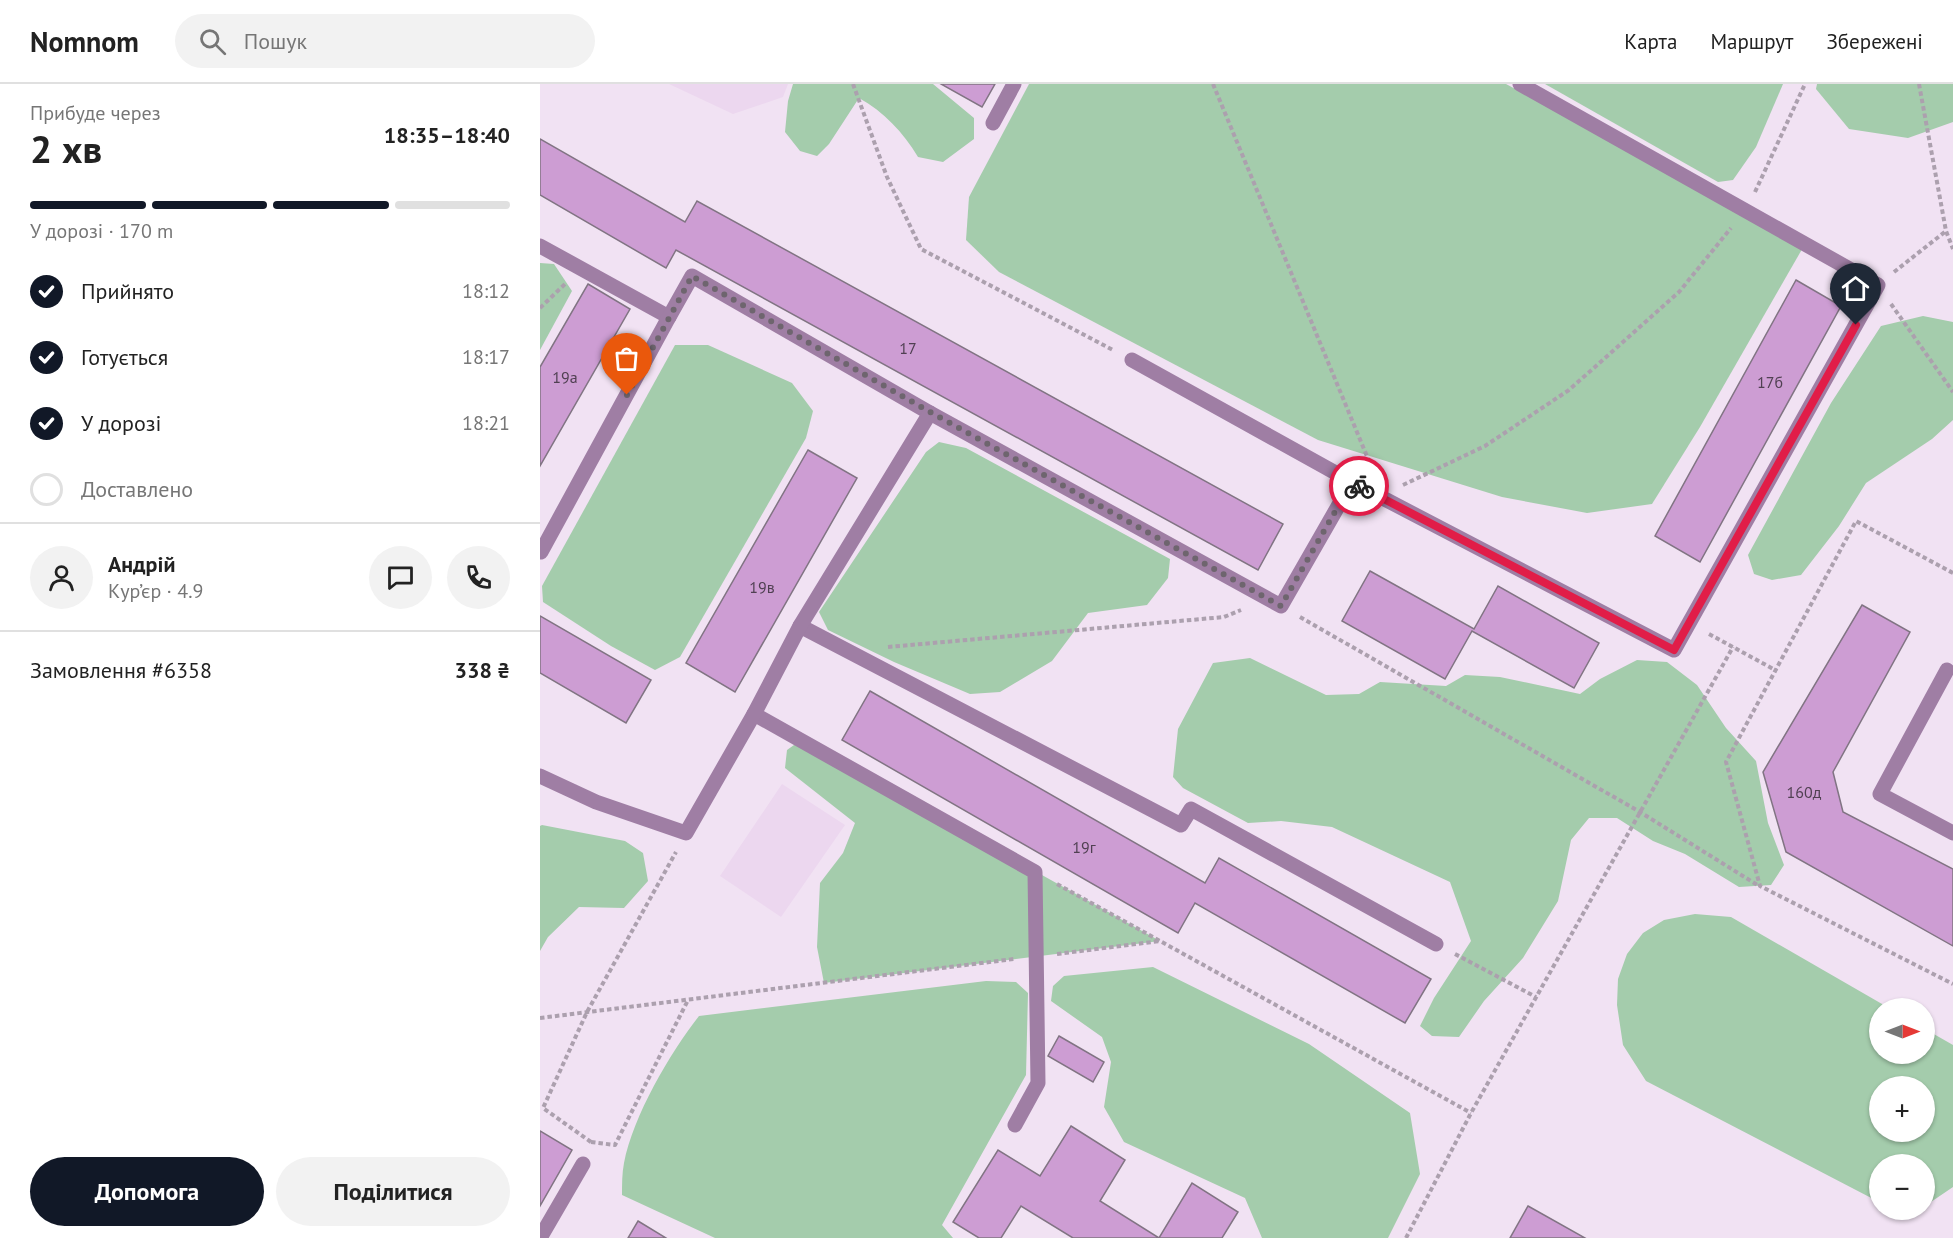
<!DOCTYPE html>
<html lang="uk">
<meta charset="utf-8">
<style>
body{margin:0;font-family:"PT Sans",sans-serif;background:#f2f2f2;color:#222;height:100vh;display:flex;flex-direction:column;font-size:22px;white-space:nowrap}
*{box-sizing:border-box;margin:0}
p{font-size:20px;color:#767676}
.icon{flex:none;width:33px;height:33px;fill:none;stroke:currentColor;stroke-width:2;stroke-linecap:round;stroke-linejoin:round}
.map{position:relative;flex:1;overflow:hidden}
.drawer{display:flex;flex-direction:column;background:#fff;width:540px}
.drawer>*{flex:none}
.needle{width:39px;rotate:90deg}
.tools{position:absolute;left:1329px;top:914px;display:grid;gap:12px}
.tools a{display:grid;place-items:center;width:66px;height:66px;border-radius:50%;background:#fff;box-shadow:0 2px 4px #0004;font-size:30px}
.pin{position:absolute;display:grid;place-items:center;width:51px;height:51px;color:#fff;margin:-62px -26px;border-radius:50% 50% 50% 0;rotate:-45deg;box-shadow:0 0 6px #0007}
.pin .icon{rotate:45deg}
.courier{position:absolute;display:grid;place-items:center;width:60px;height:60px;margin:-30px;border:4px solid #e11d48;border-radius:50%;background:#fff;color:#222;box-shadow:0 2px 8px #0007}
.summary em{font-style:normal;font-weight:800}
.summary div{display:flex;flex-direction:column-reverse}
.summary{display:flex;align-items:center;justify-content:space-between;height:102px;padding:0 30px}
h1{font-size:39px;font-weight:800;line-height:45px}
.bar{display:grid;grid-template-columns:repeat(4,1fr);gap:9px 6px;align-content:center;height:72px;padding:0 30px}
.bar i{height:8px;border-radius:4px;background:#e0e0e0}
.bar .selected{background:#111827}
.bar p{grid-column:span 4}
.line{display:flex;align-items:center;gap:15px;padding:0 30px;border-top:2px solid #e0e0e0}
.line div{flex:1}
.round{display:grid;place-items:center;flex:none;width:63px;height:63px;border-radius:32px;background:#f2f2f2}
ol{padding:0 30px;list-style:none}
li{display:flex;align-items:center;gap:18px;height:66px}
li p{margin-inline-start:auto}
li .icon{padding:6px;border-radius:50%;background:#111827;color:#fff;stroke-width:4}
li:last-child{color:#767676}
li i{width:33px;height:33px;border:3px solid #e0e0e0;border-radius:50%}
.button{display:flex;gap:12px;margin-top:auto;padding:12px 30px}
.button a{flex:1;height:69px;border-radius:36px;background:#111827;color:#fff;font-size:24px;font-weight:800;line-height:69px;text-align:center}
.button a+a{background:#f2f2f2;color:#222}
header{display:flex;align-items:center;gap:36px;box-sizing:border-box;height:84px;padding:0 30px;background:#fff;border-bottom:2px solid #e0e0e0}
header strong{font-size:28px}
nav{display:flex;gap:33px;margin-inline-start:auto;font-size:21px}
.search{width:420px;height:54px;background:#f2f2f2;display:flex;align-items:center;gap:15px;box-sizing:border-box;padding:0 21px;border-radius:33px;color:#767676;font-size:22px}
main{display:flex;flex:1;min-height:0}
.map>svg:first-child{display:block}
.built{fill:#ecd7ef}
.green{fill:#a4ccac;fill-rule:evenodd}
.building{fill:#cd9dd3;stroke:#817483;stroke-width:1.5}
.lines{fill:none;stroke-linecap:round;stroke-linejoin:round}
.path{stroke:#aca0ae;stroke-width:4;stroke-dasharray:4.5 3;stroke-linecap:butt}
.minor{stroke:#9f7ea4;stroke-width:15}
.done{stroke:#6e656e;stroke-width:6;stroke-dasharray:0 10.8}
.route{stroke:#e11d48;stroke-width:8}
.labels{text-anchor:middle;stroke-width:4.5;stroke-linejoin:round;paint-order:stroke}
.number-label{font-size:16px;fill:#504052}
</style>
<header>
<strong>Nomnom</strong>
<div class="search"><svg class="icon" aria-label="search" viewBox="0 0 24 24"><circle cx="10" cy="10" r="6"/><path d="M15 15l6 6"/></svg>Пошук</div>
<nav><a>Карта</a><a>Маршрут</a><a>Збережені</a></nav>
</header>
<main>
<section class="drawer">
<div class="summary"><div><h1>2 хв</h1><p>Прибуде через</p></div><em>18:35–18:40</em></div>
<div class="bar"><i class="selected"></i><i class="selected"></i><i class="selected"></i><i></i><p>У дорозі · 170 m</p></div>
<ol>
<li><svg class="icon" aria-label="check" viewBox="0 0 24 24"><path d="M5 12l5 5 9-10"/></svg>Прийнято<p>18:12</p></li>
<li><svg class="icon" aria-label="check" viewBox="0 0 24 24"><path d="M5 12l5 5 9-10"/></svg>Готується<p>18:17</p></li>
<li><svg class="icon" aria-label="check" viewBox="0 0 24 24"><path d="M5 12l5 5 9-10"/></svg>У дорозі<p>18:21</p></li>
<li><i></i>Доставлено</li>
</ol>
<div class="line" style="height:108px"><a class="round"><svg class="icon" aria-label="person" viewBox="0 0 24 24"><circle cx="12" cy="8" r="4"/><path d="M4 21q1-7 8-7t8 7"/></svg></a><div><b>Андрій</b><p>Кур’єр · 4.9</p></div><a class="round"><svg class="icon" aria-label="chat" viewBox="0 0 24 24"><path d="M4 5h16v11H9l-5 4z"/></svg></a><a class="round"><svg class="icon" aria-label="phone" viewBox="0 0 24 24"><path d="M5 4h4l2 5-3 2q2 4 5 5l2-3 5 2v4C11 20 4 13 5 4z"/></svg></a></div>
<div class="line" style="height:78px"><div>Замовлення #6358</div><b>338 ₴</b></div>
<div class="button"><a>Допомога</a><a>Поділитися</a></div>
</section>
<div class="map">
<svg width="1413" height="1154" viewBox="0 0 1413 1154">
<rect width="100%" height="100%" fill="#f1e2f3"/>
<g class="built">
<path d="M 129,0 L 248,0 L 243,13 L 193,30 Z"/>
<path d="M 242,700 L 305,741 L 241,833 L 180,792 Z"/>
</g>
<g class="green">
<path d="M 253,0 L 393,0 L 434,34 L 434,55 L 403,78 L 378,73 C 363,48 344,28 319,14 L 289,60 L 277,72 L 260,67 L 245,48 L 248,17 Z"/>
<path d="M 489,0 L 966,0 L 1265,160 L 1160,343 L 1112,420 L 1047,429 L 962,413 L 778,356 L 459,188 L 426,156 L 429,113 Z"/>
<path d="M 1005,0 L 1243,0 L 1216,63 L 1193,96 L 1178,98 Z"/>
<path d="M 1277,0 L 1413,0 L 1413,38 L 1368,54 L 1309,45 L 1276,5 Z"/>
<path d="M 0,179 L 14,180 L 32,207 L 0,266 Z"/>
<path d="M 1383,232 L 1413,238 L 1413,336 L 1392,355 L 1326,399 L 1299,442 L 1261,491 L 1232,496 L 1214,490 L 1208,471 L 1291,319 L 1341,242 Z"/>
<path d="M 135,261 L 168,261 L 252,299 L 273,327 L 266,354 L 140,573 L 115,586 L 71,562 L 3,518 L 2,502 Z"/>
<path d="M 399,358 L 426,364 L 630,475 L 628,494 L 607,521 L 548,529 L 512,577 L 460,608 L 430,610 L 354,578 L 288,546 L 279,528 L 386,368 Z"/>
<path d="M 710,574 L 786,611 L 819,610 L 840,598 L 906,602 L 925,591 L 960,593 L 1040,610 L 1060,595 L 1097,576 L 1127,578 L 1157,601 L 1186,644 L 1216,677 L 1228,739 L 1244,781 L 1231,801 L 1199,803 L 1145,770 L 1113,757 L 1077,734 L 1049,734 L 1031,756 L 1018,817 L 983,874 L 944,917 L 919,953 L 892,952 L 880,942 L 894,914 L 931,857 L 910,798 L 792,743 L 741,737 L 708,739 L 643,704 L 633,693 L 638,645 L 673,579 Z"/>
<path d="M 261,656 L 620,857 L 284,899 L 277,863 L 280,799 L 303,769 L 315,739 L 245,684 L 247,666 Z"/>
<path d="M 2,741 L 85,757 L 103,769 L 108,797 L 84,824 L 39,823 L 8,853 L 0,867 L 0,742 Z"/>
<path d="M 1155,830 L 1191,833 L 1349,924 L 1340,924 L 1340,969 L 1384,969 L 1385,945 L 1413,961 L 1413,1103 L 1385,1122 L 1384,1080 L 1340,1080 L 1339,1118 L 1106,997 L 1083,961 L 1077,921 L 1078,895 L 1087,870 L 1103,849 L 1124,836 ZM 1340,1002 L 1384,1002 L 1384,1047 L 1340,1047 Z"/>
<path d="M 613,883 L 769,960 L 870,1029 L 880,1090 L 848,1154 L 722,1154 L 705,1114 L 584,1058 L 564,1023 L 571,978 L 562,953 L 511,917 L 513,902 L 524,892 Z"/>
<path d="M 446,897 L 476,898 L 488,909 L 486,991 L 402,1141 L 413,1154 L 175,1154 L 82,1111 C 82,1100 82,1089 84,1079 C 93,1032 130,969 159,932 Z"/>
</g>
<g class="building">
<path d="M 401,0 L 455,0 L 442,23 Z"/>
<path d="M 0,55 L 145,138 L 157,117 L 743,440 L 718,486 L 136,166 L 126,184 L 0,111 Z"/>
<path d="M 1256,196 L 1301,222 L 1160,478 L 1115,452 Z"/>
<path d="M 48,200 L 90,225 L 0,382 L 0,283 Z"/>
<path d="M 268,366 L 317,394 L 195,608 L 146,579 Z"/>
<path d="M 830,487 L 934,545 L 958,502 L 1059,559 L 1034,604 L 932,547 L 905,595 L 802,537 Z"/>
<path d="M 1322,521 L 1370,548 L 1293,688 L 1303,728 L 1413,785 L 1413,862 L 1246,768 L 1223,688 Z"/>
<path d="M 0,532 L 111,596 L 86,639 L 0,589 Z"/>
<path d="M 330,607 L 665,799 L 679,774 L 891,895 L 865,939 L 655,819 L 638,849 L 302,656 Z"/>
<path d="M 519,952 L 564,978 L 553,998 L 508,972 Z"/>
<path d="M 531,1042 L 585,1076 L 560,1117 L 619,1154 L 652,1099 L 698,1128 L 682,1154 L 533,1154 L 481,1122 L 461,1154 L 439,1154 L 413,1138 L 458,1066 L 500,1092 Z"/>
<path d="M 0,1047 L 32,1066 L 0,1122 Z"/>
<path d="M 988,1122 L 1045,1154 L 970,1154 Z"/>
<path d="M 98,1137 L 126,1154 L 88,1154 Z"/>
</g>
<g class="lines">
<g class="path">
<path d="M 313,0 L 347,93 L 381,165 L 573,266"/>
<path d="M 673,0 L 831,382"/>
<path d="M 1379,0 L 1406,147 L 1413,165"/>
<path d="M 1215,108 L 1265,0"/>
<path d="M 1354,188 L 1406,147"/>
<path d="M 1351,220 L 1413,308"/>
<path d="M 0,224 L 25,200"/>
<path d="M 863,401 L 945,362 L 1029,306 L 1139,208 L 1191,144"/>
<path d="M 1413,489 L 1316,437 L 1186,678 L 1220,802 L 1413,900"/>
<path d="M 760,533 L 1100,728 L 1219,802"/>
<path d="M 1169,550 L 1237,587"/>
<path d="M 348,563 L 684,533 L 701,526"/>
<path d="M 517,800 L 931,1029"/>
<path d="M 517,870 L 620,857"/>
<path d="M 915,870 L 996,913"/>
<path d="M 0,934 L 474,875"/>
<path d="M 51,1058 L 3,1024 L 47,928 L 136,768"/>
<path d="M 51,1058 L 75,1061 L 148,916"/>
<path d="M 866,1154 L 931,1029 L 1193,563"/>
</g>
<g class="minor">
<path d="M 453,39 L 474,0"/>
<path d="M 0,162 L 129,233 L 152,192 L 390,329 L 741,522 L 812,398 L 1134,566 L 1338,201 L 980,0"/>
<path d="M 592,276 L 812,398"/>
<path d="M 1,468 L 129,233"/>
<path d="M 260,542 L 641,741 L 651,725 L 896,860"/>
<path d="M 1407,586 L 1340,710 L 1413,749"/>
<path d="M 214,630 L 495,788 L 498,999 L 475,1041"/>
<path d="M 0,692 L 56,718 L 146,749 L 214,630 L 260,542 L 390,329"/>
<path d="M 0,1154 L 43,1080"/>
</g>
</g>
<g class="lines">
<path class="done" d="M 87,311 L 152,192 L 390,328 L 741,522 L 812,398 L 819,402"/>
<path class="route" d="M 819,402 L 1134,566 L 1316,241"/>
</g>
<g class="labels">
<g class="number-label">
<text x="368" y="270">17</text>
<text x="25" y="299">19а</text>
<text x="1230" y="304">17б</text>
<text x="222" y="509">19в</text>
<text x="1264" y="714">160д</text>
<text x="544" y="769">19г</text>
</g>
</g>
</svg>
<div class="tools">
<a><svg class="needle" viewBox="-14 -14 28 28"><path d="M0-13l5 13h-10z" fill="#e53935"/><path d="M0 13l5-13h-10z" fill="#767676"/></svg></a>
<a>+</a>
<a>−</a>
</div>
<div class="pin" style="left:87px;top:311px;background:#ea580c"><svg class="icon" aria-label="bag" viewBox="0 0 24 24"><path d="M5 8h14l-1 12H6zM9 8a3 3 0 0 1 6 0"/></svg></div>
<div class="pin" style="left:1316px;top:241px;background:#1f2937"><svg class="icon" aria-label="home" viewBox="0 0 24 24"><path d="M3 11l9-7 9 7M6 9v11h12V9"/></svg></div>
<div class="courier" style="left:819px;top:402px"><svg class="icon" aria-label="bike" viewBox="0 0 24 24"><circle cx="6" cy="16" r="4"/><circle cx="18" cy="16" r="4"/><path d="M6 16l4-8h5l3 8M10 8l3 8H6M13 5h3"/></svg></div>
</div>
</main>
